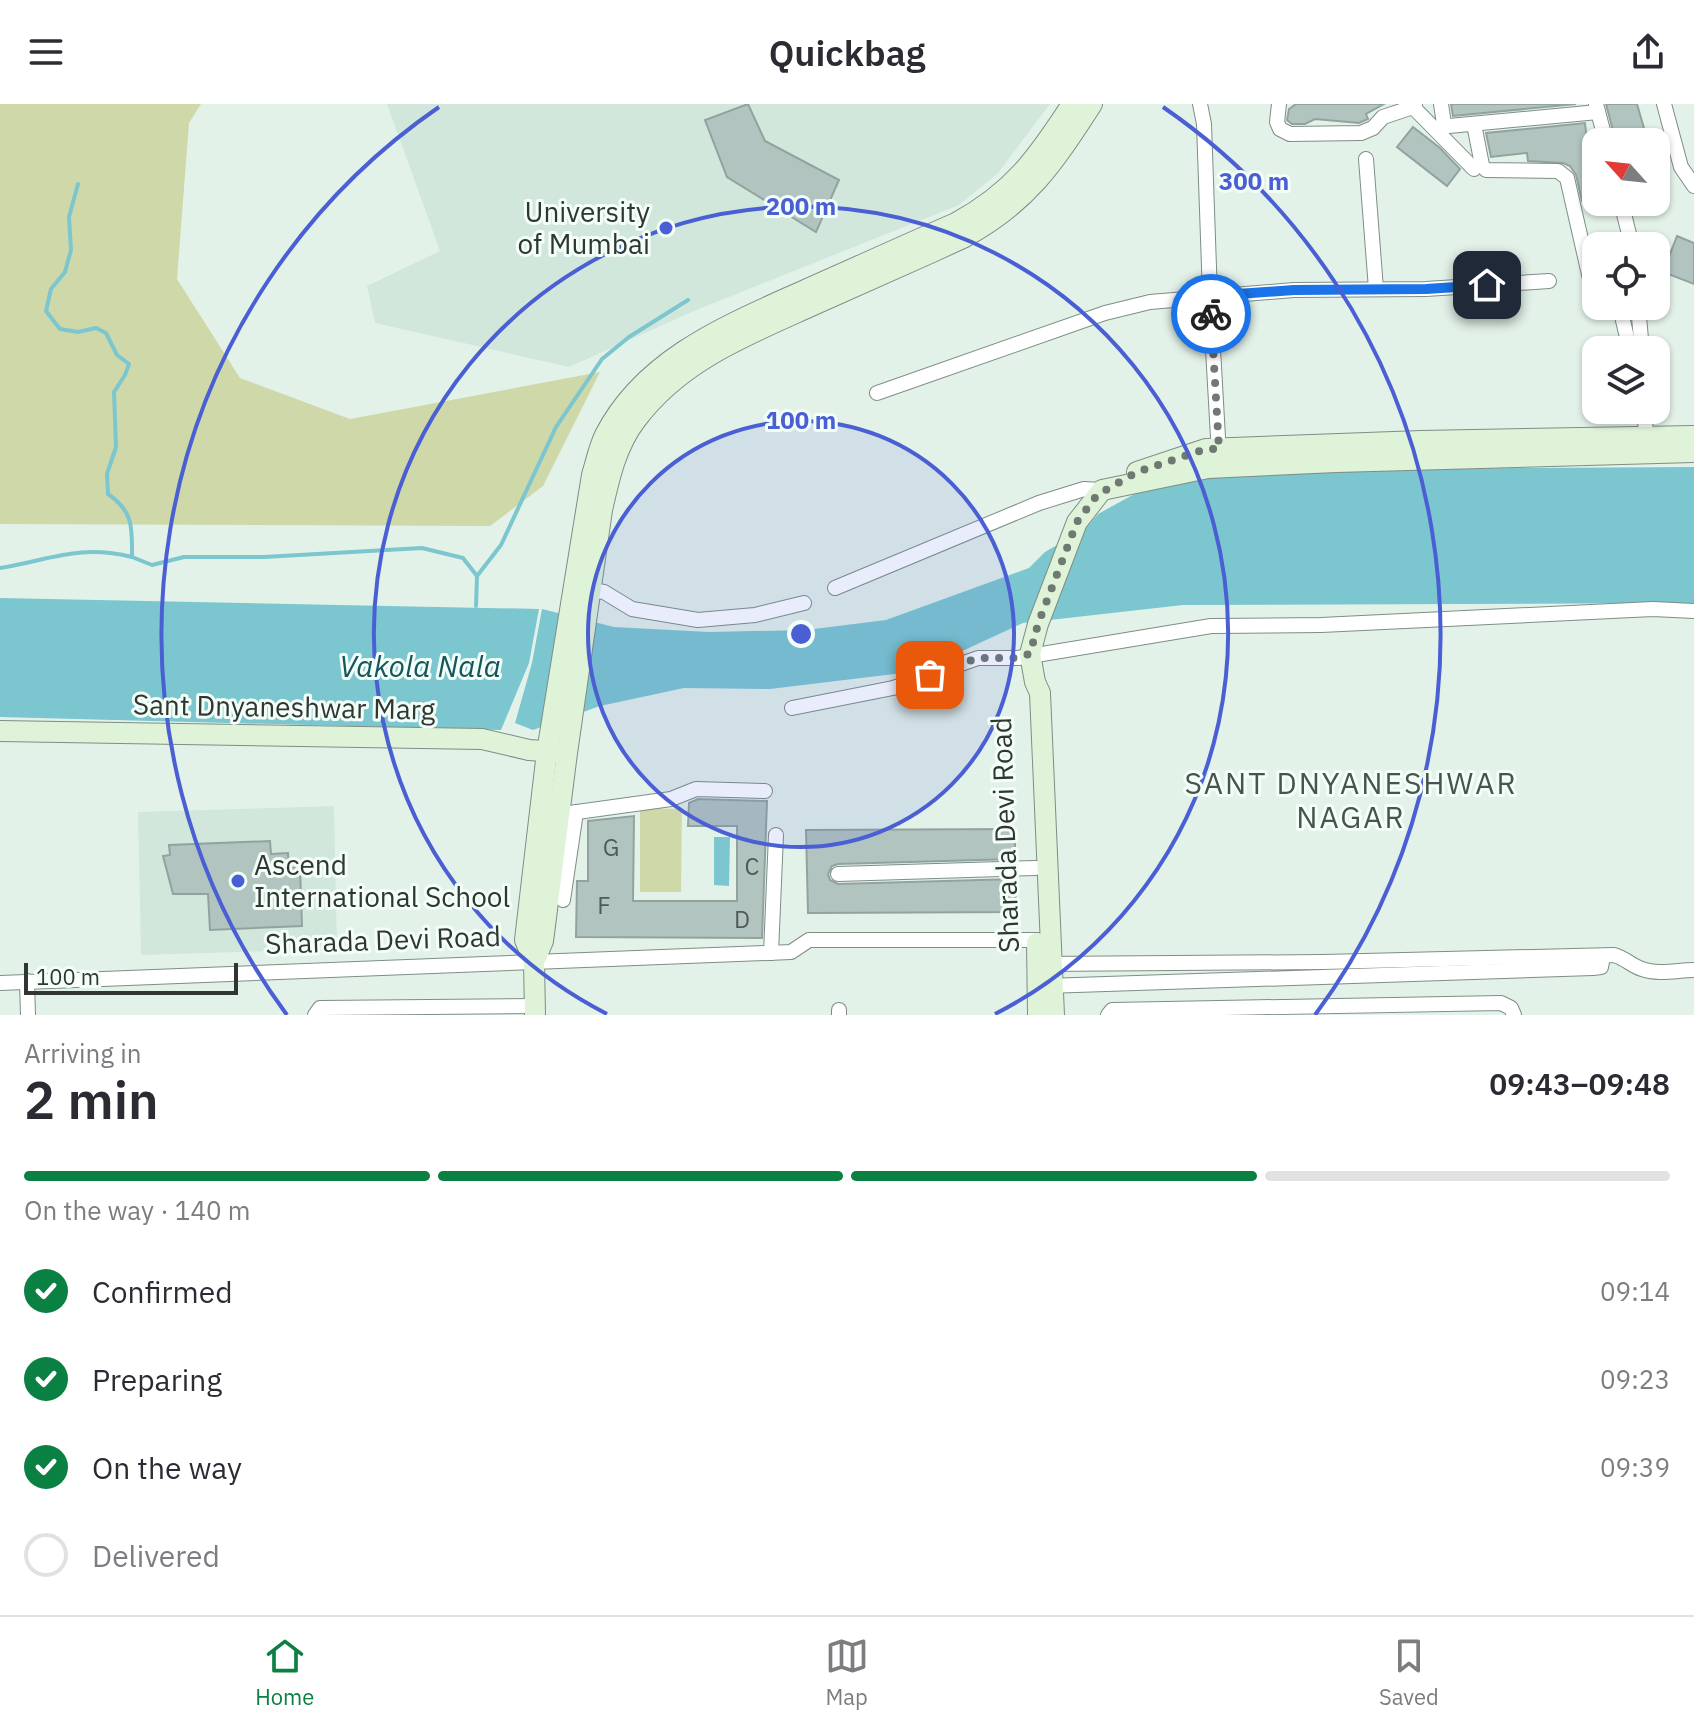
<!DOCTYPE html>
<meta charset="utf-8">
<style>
body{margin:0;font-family:"IBM Plex Sans",sans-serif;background:#f7f7f7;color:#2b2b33;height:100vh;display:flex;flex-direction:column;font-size:30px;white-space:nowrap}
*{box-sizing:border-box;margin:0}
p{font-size:26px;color:#7c7c81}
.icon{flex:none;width:44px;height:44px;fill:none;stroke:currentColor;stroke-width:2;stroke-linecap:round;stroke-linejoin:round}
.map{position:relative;height:911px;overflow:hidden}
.details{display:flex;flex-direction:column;background:#fff;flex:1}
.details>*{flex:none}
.needle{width:52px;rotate:297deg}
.tools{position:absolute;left:1582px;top:24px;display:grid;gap:16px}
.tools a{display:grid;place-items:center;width:88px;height:88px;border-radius:16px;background:#fff;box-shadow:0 2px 6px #0004;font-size:40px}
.scale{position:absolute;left:24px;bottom:20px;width:214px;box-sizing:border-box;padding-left:8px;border:4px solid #303632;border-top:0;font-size:22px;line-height:28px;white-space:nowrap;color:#303632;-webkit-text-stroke:6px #f2fef7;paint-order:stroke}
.pin{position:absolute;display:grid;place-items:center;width:68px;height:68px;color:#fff;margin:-34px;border-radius:16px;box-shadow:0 4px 12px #0006}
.courier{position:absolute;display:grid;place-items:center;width:80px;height:80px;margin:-40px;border:6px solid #1a73e8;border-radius:50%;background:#fff;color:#222;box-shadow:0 2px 10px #0007}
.summary em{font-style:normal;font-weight:600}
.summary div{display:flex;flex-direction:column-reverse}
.summary{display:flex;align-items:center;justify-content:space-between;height:136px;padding:0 24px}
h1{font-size:52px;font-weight:600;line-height:60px}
.bar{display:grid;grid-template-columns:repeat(4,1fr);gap:12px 8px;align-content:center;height:96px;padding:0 24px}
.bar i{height:10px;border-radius:6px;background:#e1e1e2}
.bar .selected{background:#0b8043}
.bar p{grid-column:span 4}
ol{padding:0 24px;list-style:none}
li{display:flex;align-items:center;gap:24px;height:88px}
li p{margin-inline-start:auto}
li .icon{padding:8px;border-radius:50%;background:#0b8043;color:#fff;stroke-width:4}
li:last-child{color:#7c7c81}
li i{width:44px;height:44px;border:4px solid #e1e1e2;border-radius:50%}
header{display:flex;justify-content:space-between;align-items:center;height:104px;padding:0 24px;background:#fff;font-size:36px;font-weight:600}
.dock{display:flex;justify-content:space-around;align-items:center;height:112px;border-top:2px solid #e1e1e2;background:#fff;font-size:22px;color:#7c7c81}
.dock a{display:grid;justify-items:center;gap:4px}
.dock .selected{color:#0b8043}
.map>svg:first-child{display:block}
.built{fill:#d2e7db}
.green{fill:#cfd8a8}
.water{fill:#7cc6cf}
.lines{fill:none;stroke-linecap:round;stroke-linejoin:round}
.stream{stroke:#7cc6cf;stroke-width:4}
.building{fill:#b2c4c0;stroke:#92a39f;stroke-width:2}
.street-casing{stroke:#7f8d85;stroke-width:16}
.secondary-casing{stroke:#7f8d85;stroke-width:22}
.street{stroke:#fff;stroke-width:14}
.secondary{stroke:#dff3d8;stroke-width:20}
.done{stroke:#6f7872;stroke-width:8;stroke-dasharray:0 14.4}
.route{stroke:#1a73e8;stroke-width:10}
.ring{fill:none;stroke:#4b5fd4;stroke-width:4}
.poi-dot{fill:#4b5fd4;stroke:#f2fef7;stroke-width:3}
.labels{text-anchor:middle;stroke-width:6;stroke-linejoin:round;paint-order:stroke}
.number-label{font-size:24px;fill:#505a56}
.poi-label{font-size:28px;fill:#303632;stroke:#f2fef7;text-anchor:end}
.street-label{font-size:28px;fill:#303632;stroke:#f2fef7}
.water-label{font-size:30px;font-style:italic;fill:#15555b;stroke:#f2fef7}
.neighbourhood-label{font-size:30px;letter-spacing:2px;fill:#47544d;stroke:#f2fef7}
.centre{fill:#4b5fd4;stroke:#f2fef7;stroke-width:4}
.ring-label{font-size:24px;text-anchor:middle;font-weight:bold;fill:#4b5fd4;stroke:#f2fef7;stroke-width:6;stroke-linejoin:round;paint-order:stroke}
</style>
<header><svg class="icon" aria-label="menu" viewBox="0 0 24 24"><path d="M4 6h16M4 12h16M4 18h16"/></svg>Quickbag<svg class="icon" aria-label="share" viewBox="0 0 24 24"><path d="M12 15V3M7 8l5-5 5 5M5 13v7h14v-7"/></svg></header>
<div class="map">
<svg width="1694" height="911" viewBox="0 0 1694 911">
<rect width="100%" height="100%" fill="#e3f2e9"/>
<g class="built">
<path d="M 387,0 L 1050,0 L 998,69 L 959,101 L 694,207 L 569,263 L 375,219 L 367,182 L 440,147 Z"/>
<path d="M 334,702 L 337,845 L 141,851 L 138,708 Z"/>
</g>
<g class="green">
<path d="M 0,0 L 201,0 L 189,19 L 177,175 L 240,274 L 350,315 L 600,268 L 543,382 L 490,422 L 0,420 Z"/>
<path d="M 640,704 L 682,705 L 681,788 L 640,788 Z"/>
</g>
<g class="water">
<path d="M 1694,363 L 1694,499 L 1183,501 L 1023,519 L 919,567 L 770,585 L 684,584 L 600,602 L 533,626 L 515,619 L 532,559 L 542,505 L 614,523 L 709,528 L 806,526 L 886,516 L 1029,464 L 1045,448 L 1085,425 L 1098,410 L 1149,382 L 1236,366 Z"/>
<path d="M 0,494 L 539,505 L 529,559 L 501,626 L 0,613 Z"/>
<path d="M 714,733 L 730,733 L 729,782 L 714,781 Z"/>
</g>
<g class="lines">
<g class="stream">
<path d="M 78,80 L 69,113 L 71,146 L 65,168 L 51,185 L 46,207 L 60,225 L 78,228 L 96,224 L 106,229 L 117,251 L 129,260 L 125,271 L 114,288 L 116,343 L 107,370 L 108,390 C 134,408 132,424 132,453 L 152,461 L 184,453 L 264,453 L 422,444 L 463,454 L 477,472 L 476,502"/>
<path d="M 0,464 C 50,456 79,440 132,453"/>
<path d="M 477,472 L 501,441 L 556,323 L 602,255 L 629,233 L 688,196"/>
</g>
</g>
<g class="building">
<path d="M 748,0 L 765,37 L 839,76 L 816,128 L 727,73 L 705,16 Z"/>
<path d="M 1296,0 L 1384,0 L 1366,10 L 1368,15 L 1359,19 L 1315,15 L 1305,20 L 1292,20 L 1287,16 L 1289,5 Z"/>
<path d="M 1451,0 L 1576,0 L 1453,12 Z"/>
<path d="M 1606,0 L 1637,0 L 1648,38 L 1616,38 Z"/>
<path d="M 1585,19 L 1593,96 L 1582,97 L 1576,71 L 1570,62 L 1563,59 L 1528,57 L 1527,49 L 1491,53 L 1486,29 Z"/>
<path d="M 1413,23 L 1440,44 L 1460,65 L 1447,82 L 1397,43 Z"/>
<path d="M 1677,132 L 1694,139 L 1694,180 L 1663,168 Z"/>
<path d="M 698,695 L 767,697 L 762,834 L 576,833 L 577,777 L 588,777 L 588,717 L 634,712 L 633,797 L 737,797 L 737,722 L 688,722 L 689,699 Z"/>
<path d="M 1015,725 L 1015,755 L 838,760 L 832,762 L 828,770 L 830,776 L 838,780 L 1015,775 L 1016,808 L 808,809 L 806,726 Z"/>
<path d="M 270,737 L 271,750 L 288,749 L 289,764 L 300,763 L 302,822 L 210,826 L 208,790 L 173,790 L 163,752 L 170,751 L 169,741 Z"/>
</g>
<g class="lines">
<defs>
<g id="street">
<path d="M 1200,0 L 1204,20 L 1210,192 L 1219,351"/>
<path d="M 1279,0 L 1277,18 L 1280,25 L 1290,30 L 1361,29 L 1373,24 L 1383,13 L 1413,3 L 1415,0"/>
<path d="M 1441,0 L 1444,20 L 1449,22 L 1598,8"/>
<path d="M 1596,0 L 1606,38"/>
<path d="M 1664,0 L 1681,63 L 1694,82"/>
<path d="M 1413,3 L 1474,65"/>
<path d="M 1474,20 L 1482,61 L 1486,66 L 1558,67 L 1567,74 L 1596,201"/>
<path d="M 1366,55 L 1376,185"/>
<path d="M 1621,98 L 1632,142"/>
<path d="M 1597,202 L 1602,206 L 1620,204 L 1630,246"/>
<path d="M 1638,202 L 1642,246"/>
<path d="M 877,289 L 1105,209 L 1150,198 L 1294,186 L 1426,185 L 1549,177"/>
<path d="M 1645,306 L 1646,342"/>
<path d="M 835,484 L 1039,399 L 1084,385 L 1102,386"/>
<path d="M 591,486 L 604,488 L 632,505 L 698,516 L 755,511 L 804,499"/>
<path d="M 792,604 L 893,584 L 978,554 L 1018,554 L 1211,522 L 1321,521 L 1653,505 L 1694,507"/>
<path d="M 553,708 L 570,709 L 671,695 L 696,685 L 765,687"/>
<path d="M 838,770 L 1036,764"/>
<path d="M 563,796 L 576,708"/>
<path d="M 771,849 L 776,731"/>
<path d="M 1042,860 L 1323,858 L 1614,851 C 1625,854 1632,862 1642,865 C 1658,871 1678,866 1694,866"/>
<path d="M 27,877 L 28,911"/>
<path d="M 0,879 L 791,848 L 809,836 L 1037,836"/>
<path d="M 1046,882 L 1593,864 L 1601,863 L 1603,852"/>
<path d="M 315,911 L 320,904 L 535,902"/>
<path d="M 839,911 L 839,906"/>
<path d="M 1108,911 L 1112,906 L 1501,899 L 1511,904 L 1514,911"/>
</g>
<g id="secondary">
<path d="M 1137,368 L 1206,345 L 1421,337 L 1694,332"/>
<path d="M 0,627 L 482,635 L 529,646 L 559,648"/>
<path d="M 1037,839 L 1038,911"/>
<path d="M 534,858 L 525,836 L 547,648 L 592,371 C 596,358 599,343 605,331 C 645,253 730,220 805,186 C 855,164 905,141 956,119 C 1013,88 1037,54 1072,0"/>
<path d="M 535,911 L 534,858 L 543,837 L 567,649 L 602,406 C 609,375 616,342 636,316 C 681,255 752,229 818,199 C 867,177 915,156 963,134 C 1028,99 1053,60 1092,0"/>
<path d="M 1054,911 L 1040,589 L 1035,578 L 1030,550 L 1038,520 L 1077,418 L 1102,386 L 1208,364 L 1336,358 L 1694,348"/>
</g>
</defs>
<use href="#street" class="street-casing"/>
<use href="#secondary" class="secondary-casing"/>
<use href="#street" class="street"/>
<use href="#secondary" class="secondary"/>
</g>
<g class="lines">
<path class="done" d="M 930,571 L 978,554 L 1013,554 L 1030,550 L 1038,520 L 1077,418 L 1097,391 L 1137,368 L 1206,345 L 1219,345 L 1211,210"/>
<path class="route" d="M 1211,210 L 1210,192 L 1294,186 L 1426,185 L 1487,181"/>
</g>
<circle cx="801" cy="530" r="213" fill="#4b5fd4" fill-opacity=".12"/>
<g class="ring">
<circle cx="801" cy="530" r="213"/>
<path d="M607 910A427 427 0 1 1 995 910"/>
<path d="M287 911A640 640 0 0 1 439 3M1163 3A640 640 0 0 1 1315 911"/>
</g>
<g class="poi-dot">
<circle cx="666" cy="124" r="8"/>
<circle cx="238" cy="777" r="8"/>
</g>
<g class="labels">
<g class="number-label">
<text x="611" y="752">G</text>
<text x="752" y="771">C</text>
<text x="604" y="810">F</text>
<text x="742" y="824">D</text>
</g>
<g class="poi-label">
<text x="650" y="118">University<tspan x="650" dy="32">of Mumbai</tspan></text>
<text x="254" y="771" text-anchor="start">Ascend<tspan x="254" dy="32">International School</tspan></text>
</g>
<g class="street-label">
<text transform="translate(284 603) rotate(1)" y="10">Sant Dnyaneshwar Marg</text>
<text transform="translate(1005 731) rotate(-92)" y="10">Sharada Devi Road</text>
<text transform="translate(383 836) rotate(-2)" y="10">Sharada Devi Road</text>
</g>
<g class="water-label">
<text x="420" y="573">Vakola Nala</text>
</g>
<g class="neighbourhood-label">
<text x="1351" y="690">SANT DNYANESHWAR<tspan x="1351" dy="34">NAGAR</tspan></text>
</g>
</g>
<circle cx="801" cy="530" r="12" class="centre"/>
<g class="ring-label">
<text x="1254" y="86">300 m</text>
<text x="801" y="111">200 m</text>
<text x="801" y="325">100 m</text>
</g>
</svg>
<div class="tools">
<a><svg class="needle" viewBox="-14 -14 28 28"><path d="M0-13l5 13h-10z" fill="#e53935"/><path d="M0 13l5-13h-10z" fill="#7c7c81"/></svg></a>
<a><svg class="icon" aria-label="locate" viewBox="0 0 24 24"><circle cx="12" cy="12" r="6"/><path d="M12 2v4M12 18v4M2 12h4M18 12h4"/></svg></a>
<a><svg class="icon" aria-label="layers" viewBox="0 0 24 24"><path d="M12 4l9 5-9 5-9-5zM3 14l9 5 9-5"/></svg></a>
</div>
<div class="scale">100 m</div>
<div class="pin" style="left:930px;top:571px;background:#ea580c"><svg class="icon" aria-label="bag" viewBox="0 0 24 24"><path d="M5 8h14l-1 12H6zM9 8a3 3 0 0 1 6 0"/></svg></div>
<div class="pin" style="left:1487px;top:181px;background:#1f2937"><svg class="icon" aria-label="home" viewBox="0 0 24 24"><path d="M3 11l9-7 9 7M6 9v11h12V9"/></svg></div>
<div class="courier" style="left:1211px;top:210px"><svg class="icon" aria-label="bike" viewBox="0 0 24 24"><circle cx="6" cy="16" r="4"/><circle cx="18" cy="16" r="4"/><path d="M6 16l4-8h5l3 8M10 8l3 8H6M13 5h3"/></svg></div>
</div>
<section class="details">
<div class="summary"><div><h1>2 min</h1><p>Arriving in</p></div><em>09:43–09:48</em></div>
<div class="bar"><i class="selected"></i><i class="selected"></i><i class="selected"></i><i></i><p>On the way · 140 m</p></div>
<ol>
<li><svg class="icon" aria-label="check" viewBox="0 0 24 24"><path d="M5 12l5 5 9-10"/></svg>Confirmed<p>09:14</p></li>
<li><svg class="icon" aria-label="check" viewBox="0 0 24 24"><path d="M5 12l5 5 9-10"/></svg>Preparing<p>09:23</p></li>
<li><svg class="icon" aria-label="check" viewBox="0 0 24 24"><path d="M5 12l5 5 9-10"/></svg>On the way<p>09:39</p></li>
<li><i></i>Delivered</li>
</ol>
</section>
<nav class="dock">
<a class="selected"><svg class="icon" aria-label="home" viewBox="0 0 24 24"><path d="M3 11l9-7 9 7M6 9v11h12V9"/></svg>Home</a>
<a><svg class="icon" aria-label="map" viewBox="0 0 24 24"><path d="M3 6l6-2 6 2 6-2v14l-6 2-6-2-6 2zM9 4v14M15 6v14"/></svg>Map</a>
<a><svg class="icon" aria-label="saved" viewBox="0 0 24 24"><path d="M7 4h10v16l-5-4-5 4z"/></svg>Saved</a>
</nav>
